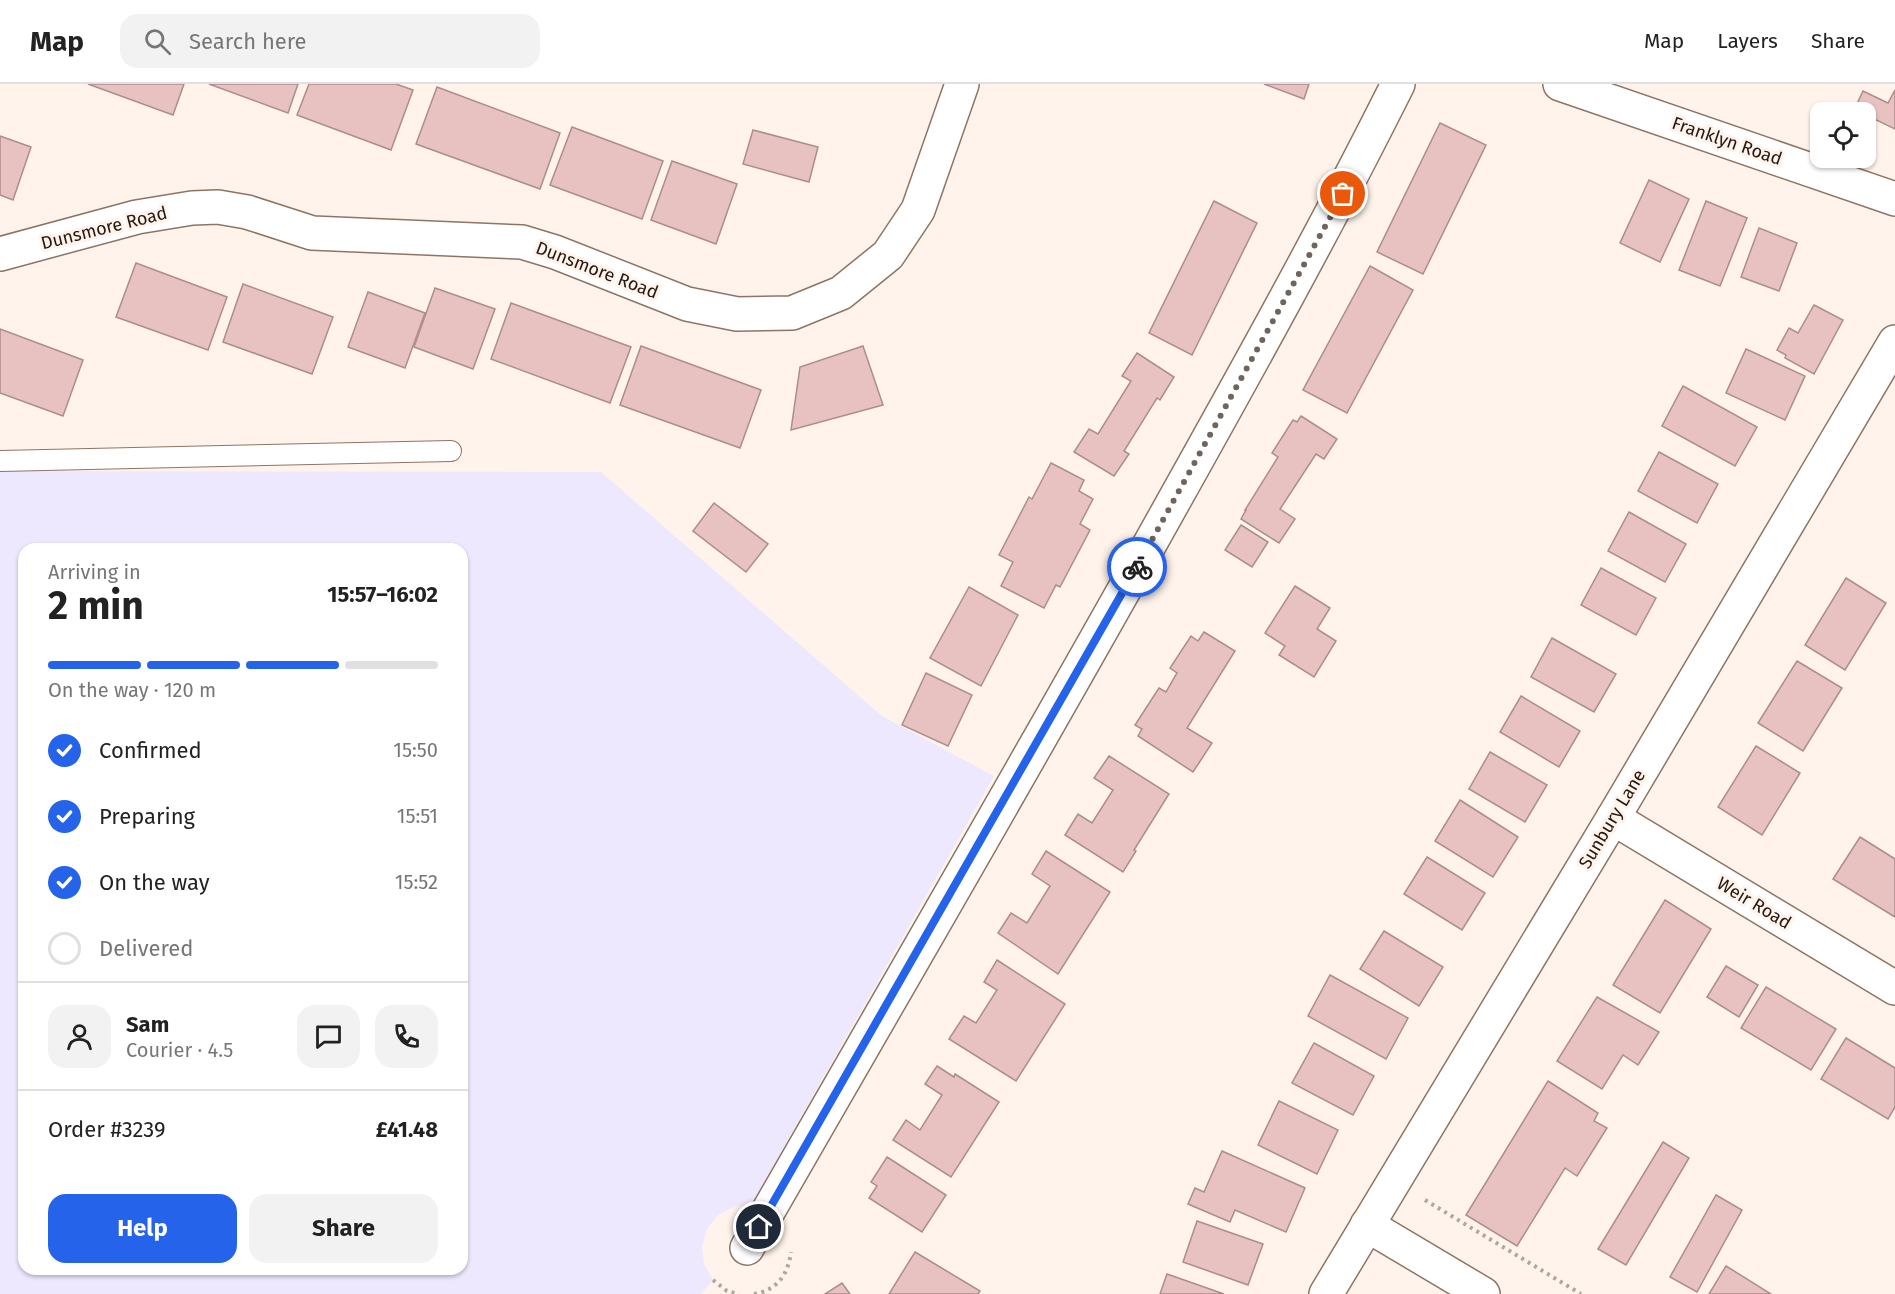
<!DOCTYPE html>
<meta charset="utf-8">
<style>
body{margin:0;font-family:"Fira Sans",sans-serif;background:#f2f2f2;color:#222;height:100vh;display:flex;flex-direction:column;font-size:22px;white-space:nowrap}
*{box-sizing:border-box;margin:0}
p{font-size:20px;color:#767676}
.icon{flex:none;width:33px;height:33px;fill:none;stroke:currentColor;stroke-width:2;stroke-linecap:round;stroke-linejoin:round}
.map{position:relative;flex:1;overflow:hidden}
.sheet{position:absolute;left:18px;top:459px;width:450px;height:732px;display:flex;flex-direction:column;background:#fff;border-radius:18px;box-shadow:0 2px 4px #0004}
.sheet>*{flex:none}
.controls{position:absolute;left:1810px;top:18px;display:grid;gap:12px}
.controls a{display:grid;place-items:center;width:66px;height:66px;border-radius:12px;background:#fff;box-shadow:0 2px 4px #0004;font-size:30px}
.pin{position:absolute;display:grid;place-items:center;width:51px;height:51px;color:#fff;margin:-26px;border:3px solid #fff;border-radius:50%;box-shadow:0 2px 6px #0007}
.courier{position:absolute;display:grid;place-items:center;width:60px;height:60px;margin:-30px;border:4px solid #2563eb;border-radius:50%;background:#fff;color:#222;box-shadow:0 2px 8px #0007}
.headline em{font-style:normal;font-weight:700}
.headline div{display:flex;flex-direction:column-reverse}
.headline{display:flex;align-items:center;justify-content:space-between;height:102px;padding:0 30px}
h1{font-size:39px;font-weight:700;line-height:45px}
.bar{display:grid;grid-template-columns:repeat(4,1fr);gap:9px 6px;align-content:center;height:72px;padding:0 30px}
.bar i{height:8px;border-radius:4px;background:#e0e0e0}
.bar .on{background:#2563eb}
.bar p{grid-column:span 4}
.line{display:flex;align-items:center;gap:15px;padding:0 30px;border-top:2px solid #e0e0e0}
.line div{flex:1}
.round{display:grid;place-items:center;flex:none;width:63px;height:63px;border-radius:18px;background:#f2f2f2}
ol{padding:0 30px;list-style:none}
li{display:flex;align-items:center;gap:18px;height:66px}
li p{margin-inline-start:auto}
li .icon{padding:6px;border-radius:50%;background:#2563eb;color:#fff;stroke-width:4}
li:last-child{color:#767676}
li i{width:33px;height:33px;border:3px solid #e0e0e0;border-radius:50%}
.primary-button{display:flex;gap:12px;margin-top:auto;padding:12px 30px}
.primary-button a{flex:1;height:69px;border-radius:18px;background:#2563eb;color:#fff;font-size:24px;font-weight:700;line-height:69px;text-align:center}
.primary-button a+a{background:#f2f2f2;color:#222}
header{display:flex;align-items:center;gap:36px;box-sizing:border-box;height:84px;padding:0 30px;background:#fff;border-bottom:2px solid #e0e0e0}
header strong{font-size:28px}
nav{display:flex;gap:33px;margin-inline-start:auto;font-size:21px}
.search{width:420px;height:54px;background:#f2f2f2;display:flex;align-items:center;gap:15px;box-sizing:border-box;padding:0 21px;border-radius:18px;color:#767676;font-size:22px}
.map>svg:first-child{display:block}
.industrial{fill:#ede8fe;fill-rule:evenodd}
.building{fill:#e7c2c1;stroke:#ae8c8b;stroke-width:1.5}
.lines{fill:none;stroke-linecap:round;stroke-linejoin:round}
.service-casing{stroke:#8e7563;stroke-width:22}
.minor-casing{stroke:#8e7563;stroke-width:36}
.path{stroke:#b1a69e;stroke-width:4;stroke-dasharray:3 4.5;stroke-linecap:butt}
.service{stroke:#fff;stroke-width:20}
.minor{stroke:#fff;stroke-width:33}
.done{stroke:#70655e;stroke-width:6;stroke-dasharray:0 10.8}
.route{stroke:#2563eb;stroke-width:8}
.labels{text-anchor:middle;stroke-width:6;stroke-linejoin:round;paint-order:stroke}
.street-label{font-size:18px;fill:#231912;stroke:#fff3eb}
</style>
<header>
<strong>Map</strong>
<div class="search"><svg class="icon" aria-label="search" viewBox="0 0 24 24"><circle cx="10" cy="10" r="6"/><path d="M15 15l6 6"/></svg>Search here</div>
<nav><a>Map</a><a>Layers</a><a>Share</a></nav>
</header>
<div class="map">
<svg width="1895" height="1210" viewBox="0 0 1895 1210">
<rect width="100%" height="100%" fill="#fff3eb"/>
<path class="industrial" d="M 0,387 L 601,388 L 882,632 L 994,692 L 751,1121 L 734,1123 L 718,1131 L 707,1145 L 702,1162 L 704,1180 L 713,1196 L 701,1210 L 0,1210 ZM 24,465 L 462,465 L 462,1185 L 24,1185 Z"/>
<g class="building">
<path d="M 88,0 L 184,0 L 173,31 Z"/>
<path d="M 209,0 L 298,0 L 288,29 Z"/>
<path d="M 309,0 L 396,0 L 413,6 L 391,66 L 297,31 Z"/>
<path d="M 1264,0 L 1309,0 L 1304,15 Z"/>
<path d="M 437,3 L 560,49 L 540,105 L 416,60 Z"/>
<path d="M 1895,6 L 1895,45 L 1866,31 L 1866,28 L 1855,24 L 1863,7 L 1888,19 Z"/>
<path d="M 1440,39 L 1486,61 L 1423,190 L 1377,168 Z"/>
<path d="M 572,43 L 663,77 L 642,135 L 550,101 Z"/>
<path d="M 753,46 L 818,63 L 809,98 L 743,80 Z"/>
<path d="M 0,52 L 31,63 L 13,116 L 0,111 Z"/>
<path d="M 672,77 L 737,100 L 716,160 L 651,136 Z"/>
<path d="M 1649,96 L 1689,115 L 1660,178 L 1620,159 Z"/>
<path d="M 1214,117 L 1257,139 L 1192,271 L 1149,249 Z"/>
<path d="M 1706,117 L 1747,134 L 1720,202 L 1679,186 Z"/>
<path d="M 1759,144 L 1797,159 L 1779,207 L 1741,193 Z"/>
<path d="M 136,179 L 227,213 L 208,266 L 116,233 Z"/>
<path d="M 1370,182 L 1413,206 L 1347,329 L 1303,306 Z"/>
<path d="M 243,200 L 333,233 L 312,290 L 223,258 Z"/>
<path d="M 435,204 L 495,225 L 473,285 L 414,263 Z"/>
<path d="M 368,208 L 425,229 L 405,284 L 348,263 Z"/>
<path d="M 511,219 L 631,263 L 610,319 L 491,275 Z"/>
<path d="M 1814,221 L 1843,236 L 1814,290 L 1785,274 L 1786,271 L 1777,266 L 1789,244 L 1798,249 Z"/>
<path d="M 0,245 L 83,276 L 63,332 L 0,309 Z"/>
<path d="M 641,262 L 761,306 L 740,364 L 620,321 Z"/>
<path d="M 863,262 L 883,321 L 791,346 L 800,283 Z"/>
<path d="M 1746,265 L 1805,292 L 1785,336 L 1726,309 Z"/>
<path d="M 1137,269 L 1174,293 L 1160,316 L 1157,314 L 1124,367 L 1129,370 L 1114,392 L 1074,368 L 1089,345 L 1098,350 L 1131,297 L 1122,292 Z"/>
<path d="M 1683,302 L 1757,343 L 1735,382 L 1662,342 Z"/>
<path d="M 1301,332 L 1337,355 L 1324,375 L 1316,370 L 1280,425 L 1295,435 L 1279,459 L 1241,435 L 1246,426 L 1245,426 L 1278,373 L 1272,369 L 1293,336 L 1297,338 Z"/>
<path d="M 1659,368 L 1718,400 L 1697,439 L 1638,407 Z"/>
<path d="M 1051,379 L 1084,396 L 1079,407 L 1093,415 L 1080,440 L 1090,446 L 1060,503 L 1056,501 L 1044,524 L 1001,502 L 1013,478 L 999,471 L 1029,413 L 1032,415 Z"/>
<path d="M 714,419 L 768,460 L 746,488 L 693,447 Z"/>
<path d="M 1629,428 L 1686,460 L 1665,498 L 1608,467 Z"/>
<path d="M 1241,441 L 1268,458 L 1252,483 L 1225,466 Z"/>
<path d="M 1601,484 L 1656,514 L 1636,551 L 1581,521 Z"/>
<path d="M 1846,494 L 1886,519 L 1845,586 L 1805,561 Z"/>
<path d="M 1295,502 L 1330,524 L 1317,545 L 1336,557 L 1314,593 L 1279,571 L 1285,562 L 1265,549 Z"/>
<path d="M 969,503 L 1018,531 L 981,602 L 930,574 Z"/>
<path d="M 1204,548 L 1235,567 L 1187,644 L 1212,659 L 1193,688 L 1138,652 L 1142,645 L 1135,641 L 1159,604 L 1166,608 L 1177,589 L 1170,584 L 1191,552 L 1198,557 Z"/>
<path d="M 1552,554 L 1616,590 L 1594,628 L 1531,593 Z"/>
<path d="M 1797,577 L 1842,604 L 1803,667 L 1758,639 Z"/>
<path d="M 926,589 L 972,611 L 948,662 L 902,641 Z"/>
<path d="M 1521,612 L 1580,647 L 1559,683 L 1500,648 Z"/>
<path d="M 1756,662 L 1800,689 L 1762,751 L 1718,723 Z"/>
<path d="M 1490,668 L 1547,701 L 1525,738 L 1469,705 Z"/>
<path d="M 1109,672 L 1169,710 L 1134,766 L 1136,767 L 1123,788 L 1065,751 L 1078,730 L 1092,739 L 1113,706 L 1094,694 Z"/>
<path d="M 1460,716 L 1518,753 L 1493,793 L 1435,757 Z"/>
<path d="M 1860,753 L 1895,775 L 1895,833 L 1833,795 Z"/>
<path d="M 1046,767 L 1110,808 L 1058,890 L 998,849 L 1011,829 L 1027,839 L 1050,802 L 1032,790 Z"/>
<path d="M 1427,773 L 1485,809 L 1462,846 L 1404,810 Z"/>
<path d="M 1665,816 L 1711,845 L 1660,929 L 1613,901 Z"/>
<path d="M 1384,847 L 1443,883 L 1419,922 L 1360,885 Z"/>
<path d="M 997,876 L 1065,920 L 1016,997 L 949,955 L 964,932 L 976,939 L 997,906 L 984,898 Z"/>
<path d="M 1726,882 L 1758,901 L 1739,933 L 1707,913 Z"/>
<path d="M 1330,891 L 1408,934 L 1386,975 L 1308,932 Z"/>
<path d="M 1766,903 L 1836,945 L 1811,986 L 1741,944 Z"/>
<path d="M 1597,913 L 1659,948 L 1638,981 L 1623,971 L 1602,1005 L 1557,977 Z"/>
<path d="M 1846,954 L 1895,984 L 1895,1023 L 1888,1035 L 1821,995 Z"/>
<path d="M 1314,959 L 1374,992 L 1353,1031 L 1292,999 Z"/>
<path d="M 937,982 L 954,993 L 955,990 L 999,1018 L 951,1093 L 893,1056 L 906,1036 L 920,1046 L 942,1011 L 925,1000 Z"/>
<path d="M 1548,997 L 1598,1029 L 1594,1037 L 1607,1044 L 1577,1092 L 1565,1084 L 1517,1162 L 1466,1131 Z"/>
<path d="M 1279,1017 L 1338,1046 L 1317,1090 L 1258,1061 Z"/>
<path d="M 1663,1058 L 1689,1074 L 1626,1181 L 1598,1165 Z"/>
<path d="M 1222,1067 L 1305,1104 L 1286,1148 L 1235,1126 L 1230,1138 L 1188,1120 L 1195,1104 L 1204,1108 Z"/>
<path d="M 887,1073 L 946,1111 L 922,1148 L 869,1114 L 877,1102 L 871,1098 Z"/>
<path d="M 1716,1111 L 1742,1126 L 1697,1208 L 1670,1193 Z"/>
<path d="M 1197,1137 L 1263,1160 L 1248,1201 L 1183,1178 Z"/>
<path d="M 915,1168 L 980,1207 L 978,1210 L 889,1210 Z"/>
<path d="M 1726,1182 L 1771,1210 L 1709,1210 Z"/>
<path d="M 1167,1190 L 1224,1210 L 1160,1210 Z"/>
<path d="M 842,1199 L 850,1210 L 825,1210 Z"/>
</g>
<g class="lines">
<defs>
<path id="service" d="M 0,377 L 451,367"/>
<g id="minor">
<path d="M 1560,0 L 1895,115"/>
<path d="M 0,170 L 137,133 L 192,124 L 218,123 L 247,128 L 312,149 L 522,158 L 555,168 L 687,220 L 737,230 L 792,229 L 841,209 L 888,171 L 918,126 L 962,0"/>
<path d="M 1613,734 L 1895,904"/>
<path d="M 1367,1141 L 1483,1210"/>
<path d="M 747,1164 C 887,920 1029,677 1166,431 C 1246,288 1325,146 1398,0"/>
<path d="M 1326,1210 L 1613,734 L 1895,258"/>
</g>
</defs>
<use href="#service" class="service-casing"/>
<use href="#minor" class="minor-casing"/>
<g class="path">
<path d="M 1425,1116 L 1581,1210"/>
<path d="M 713,1196 L 727,1207 L 739,1210"/>
<path d="M 754,1210 C 778,1206 788,1190 791,1168"/>
</g>
<use href="#service" class="service"/>
<use href="#minor" class="minor"/>
</g>
<g class="lines">
<path class="done" d="M 1137,483 L 1343,110"/>
<path class="route" d="M 759,1143 L 1137,483"/>
</g>
<g class="labels">
<g class="street-label">
<text transform="translate(1727 57) rotate(19)" y="6">Franklyn Road</text>
<text transform="translate(104 144) rotate(-14)" y="6">Dunsmore Road</text>
<text transform="translate(597 186) rotate(21)" y="6">Dunsmore Road</text>
<text transform="translate(1612 735) rotate(-59)" y="6">Sunbury Lane</text>
<text transform="translate(1754 819) rotate(31)" y="6">Weir Road</text>
</g>
</g>
</svg>
<div class="controls">
<a><svg class="icon" aria-label="locate" viewBox="0 0 24 24"><circle cx="12" cy="12" r="6"/><path d="M12 2v4M12 18v4M2 12h4M18 12h4"/></svg></a>
</div>
<div class="pin" style="left:1343px;top:110px;background:#ea580c"><svg class="icon" aria-label="bag" viewBox="0 0 24 24"><path d="M5 8h14l-1 12H6zM9 8a3 3 0 0 1 6 0"/></svg></div>
<div class="pin" style="left:759px;top:1143px;background:#1f2937"><svg class="icon" aria-label="home" viewBox="0 0 24 24"><path d="M3 11l9-7 9 7M6 9v11h12V9"/></svg></div>
<div class="courier" style="left:1137px;top:483px"><svg class="icon" aria-label="bike" viewBox="0 0 24 24"><circle cx="6" cy="16" r="4"/><circle cx="18" cy="16" r="4"/><path d="M6 16l4-8h5l3 8M10 8l3 8H6M13 5h3"/></svg></div>
<section class="sheet">
<div class="headline"><div><h1>2 min</h1><p>Arriving in</p></div><em>15:57–16:02</em></div>
<div class="bar"><i class="on"></i><i class="on"></i><i class="on"></i><i></i><p>On the way · 120 m</p></div>
<ol>
<li><svg class="icon" aria-label="check" viewBox="0 0 24 24"><path d="M5 12l5 5 9-10"/></svg>Confirmed<p>15:50</p></li>
<li><svg class="icon" aria-label="check" viewBox="0 0 24 24"><path d="M5 12l5 5 9-10"/></svg>Preparing<p>15:51</p></li>
<li><svg class="icon" aria-label="check" viewBox="0 0 24 24"><path d="M5 12l5 5 9-10"/></svg>On the way<p>15:52</p></li>
<li><i></i>Delivered</li>
</ol>
<div class="line" style="height:108px"><a class="round"><svg class="icon" aria-label="person" viewBox="0 0 24 24"><circle cx="12" cy="8" r="4"/><path d="M4 21q1-7 8-7t8 7"/></svg></a><div><b>Sam</b><p>Courier · 4.5</p></div><a class="round"><svg class="icon" aria-label="chat" viewBox="0 0 24 24"><path d="M4 5h16v11H9l-5 4z"/></svg></a><a class="round"><svg class="icon" aria-label="phone" viewBox="0 0 24 24"><path d="M5 4h4l2 5-3 2q2 4 5 5l2-3 5 2v4C11 20 4 13 5 4z"/></svg></a></div>
<div class="line" style="height:78px"><div>Order #3239</div><b>£41.48</b></div>
<div class="primary-button"><a>Help</a><a>Share</a></div>
</section>
</div>
